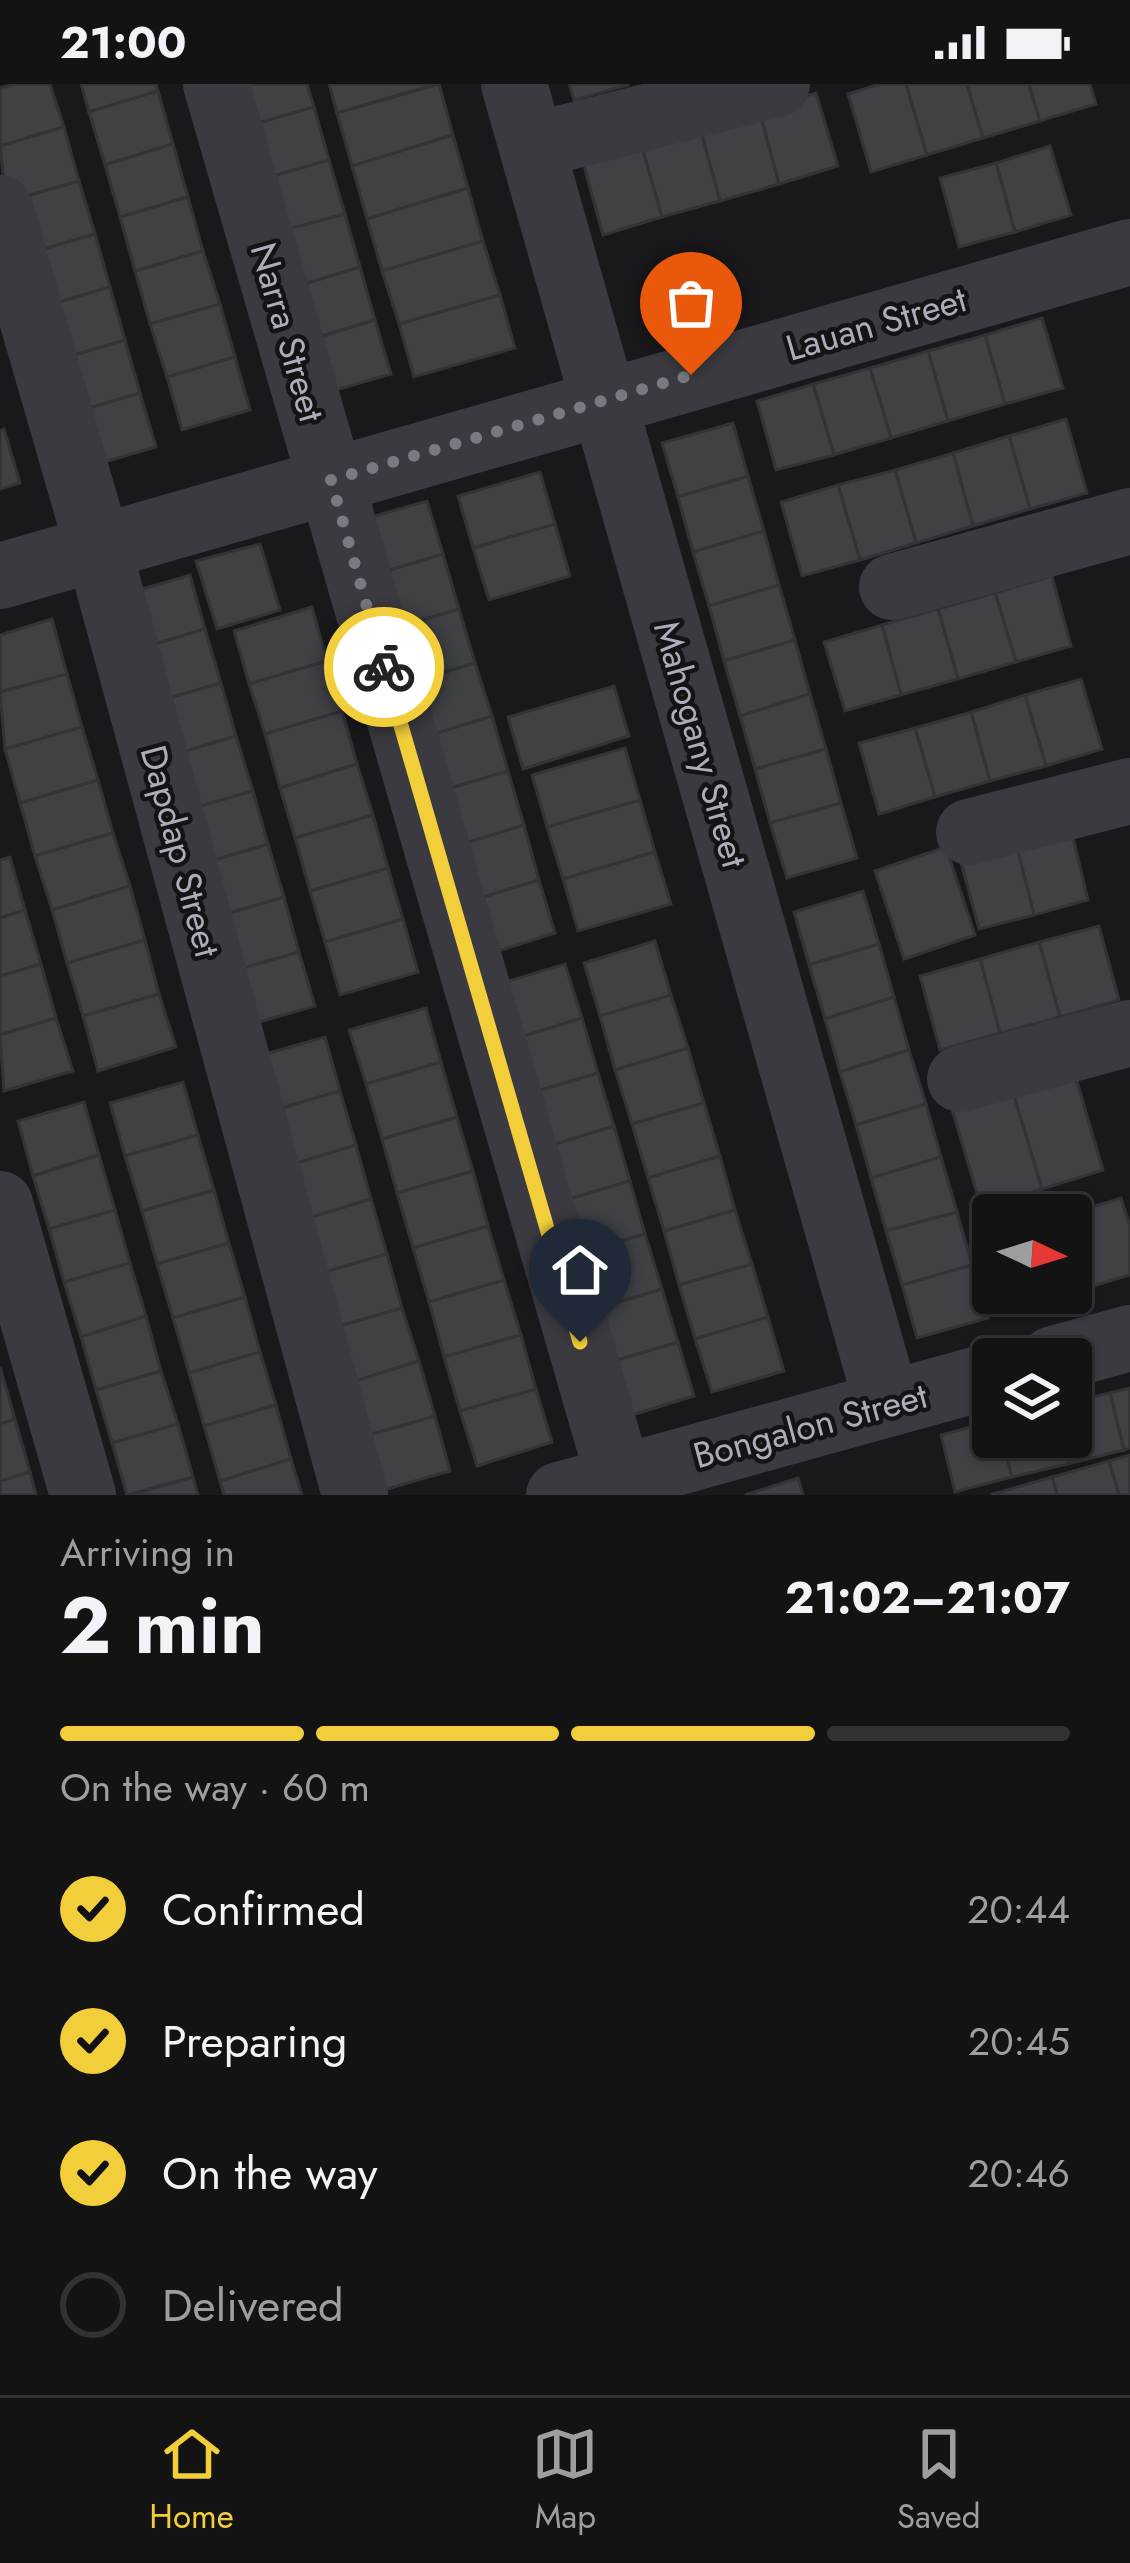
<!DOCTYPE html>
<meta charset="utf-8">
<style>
body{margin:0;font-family:Jost,sans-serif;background:#202022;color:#f1f3f6;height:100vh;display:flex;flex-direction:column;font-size:45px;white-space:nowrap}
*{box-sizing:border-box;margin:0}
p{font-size:39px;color:#9d9ea0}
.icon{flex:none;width:66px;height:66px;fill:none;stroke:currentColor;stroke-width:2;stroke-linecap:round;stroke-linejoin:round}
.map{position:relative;height:1411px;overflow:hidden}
.panel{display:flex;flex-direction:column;background:#131314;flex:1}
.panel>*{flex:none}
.needle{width:78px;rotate:94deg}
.fabs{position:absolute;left:972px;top:1110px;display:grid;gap:24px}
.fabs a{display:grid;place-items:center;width:120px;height:120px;border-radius:12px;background:#131314;box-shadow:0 3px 9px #0004,0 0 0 3px #323234;font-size:60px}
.pin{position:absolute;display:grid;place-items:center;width:102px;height:102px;color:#fff;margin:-123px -51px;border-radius:50% 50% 50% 0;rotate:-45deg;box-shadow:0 0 12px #0007}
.pin .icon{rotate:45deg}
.courier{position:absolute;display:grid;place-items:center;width:120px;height:120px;margin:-60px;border:9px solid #f2cf3a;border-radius:50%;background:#fff;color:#222;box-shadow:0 3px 15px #0007}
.summary em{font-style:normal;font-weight:700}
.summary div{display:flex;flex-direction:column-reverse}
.summary{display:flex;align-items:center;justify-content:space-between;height:204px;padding:0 60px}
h1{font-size:78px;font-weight:700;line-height:90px}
.bar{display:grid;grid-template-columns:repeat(4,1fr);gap:18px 12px;align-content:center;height:144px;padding:0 60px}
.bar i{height:15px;border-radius:9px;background:#323234}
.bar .active{background:#f2cf3a}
.bar p{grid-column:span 4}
ol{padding:0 60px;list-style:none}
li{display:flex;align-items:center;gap:36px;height:132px}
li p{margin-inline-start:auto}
li .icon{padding:12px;border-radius:50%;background:#f2cf3a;color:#111;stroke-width:4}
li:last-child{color:#9d9ea0}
li i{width:66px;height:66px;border:6px solid #323234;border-radius:50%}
.status{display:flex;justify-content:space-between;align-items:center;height:84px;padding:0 60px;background:#131314;direction:ltr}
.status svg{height:33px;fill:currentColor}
.dock{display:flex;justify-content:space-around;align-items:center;height:168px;border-top:3px solid #323234;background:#131314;font-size:33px;color:#9d9ea0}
.dock a{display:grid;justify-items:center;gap:6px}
.dock .active{color:#f2cf3a}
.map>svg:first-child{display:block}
.building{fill:#404145;stroke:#333337;stroke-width:3}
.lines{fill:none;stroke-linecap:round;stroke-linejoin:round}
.minor{stroke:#3a3a40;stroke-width:66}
.done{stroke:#787982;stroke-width:12;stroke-dasharray:0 21.6}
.route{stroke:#f2cf3a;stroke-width:15}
.labels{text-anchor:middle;stroke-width:9;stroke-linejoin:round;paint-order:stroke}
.street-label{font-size:36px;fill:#abadba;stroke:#141416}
</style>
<div class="status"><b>21:00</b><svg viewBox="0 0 49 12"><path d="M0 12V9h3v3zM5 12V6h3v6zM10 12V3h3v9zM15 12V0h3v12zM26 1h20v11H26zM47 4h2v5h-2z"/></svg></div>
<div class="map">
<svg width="1130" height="1411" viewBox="0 0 1130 1411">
<rect width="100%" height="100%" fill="#19191b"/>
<g class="building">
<path d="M 14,0 L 50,0 L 64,43 L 0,62 L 0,4 Z"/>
<path d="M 81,0 L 156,0 L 158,7 L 89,28 Z"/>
<path d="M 228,0 L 307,0 L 314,23 L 241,44 Z"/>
<path d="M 329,0 L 436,0 L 337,29 Z"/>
<path d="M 439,0 L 453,51 L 352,82 L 337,29 Z"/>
<path d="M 569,0 L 628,0 L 628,1 L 574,16 Z"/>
<path d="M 880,0 L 906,0 L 927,71 L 871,88 L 848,10 Z"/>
<path d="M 906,0 L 967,0 L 983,54 L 927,71 Z"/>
<path d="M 967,0 L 1029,0 L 1040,37 L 983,54 Z"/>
<path d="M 1029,0 L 1090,0 L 1096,20 L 1040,37 Z"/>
<path d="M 158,7 L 173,60 L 105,81 L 89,28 Z"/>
<path d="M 816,9 L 838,82 L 779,100 L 759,26 Z"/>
<path d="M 314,23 L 329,76 L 256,97 L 241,44 Z"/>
<path d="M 759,26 L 779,100 L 720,117 L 700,44 Z"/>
<path d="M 64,43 L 79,97 L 6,118 L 0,62 Z"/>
<path d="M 700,44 L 720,117 L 662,133 L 641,60 Z"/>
<path d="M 453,51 L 468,104 L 367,135 L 352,82 Z"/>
<path d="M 173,60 L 188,113 L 120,133 L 105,81 Z"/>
<path d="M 641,60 L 662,133 L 603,151 L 583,78 Z"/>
<path d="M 1050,62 L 1071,131 L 1015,148 L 996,79 Z"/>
<path d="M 329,76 L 345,130 L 271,150 L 256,97 Z"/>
<path d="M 996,79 L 1015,148 L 959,163 L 940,94 Z"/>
<path d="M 79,97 L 95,150 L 23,171 L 6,118 Z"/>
<path d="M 468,104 L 483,157 L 382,187 L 367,135 Z"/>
<path d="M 188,113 L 203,167 L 135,187 L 120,133 Z"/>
<path d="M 345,130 L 360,183 L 288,205 L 271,150 Z"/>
<path d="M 95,150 L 110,203 L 38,224 L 23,171 Z"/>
<path d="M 483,157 L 500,211 L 399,240 L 382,187 Z"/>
<path d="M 203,167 L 220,220 L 150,240 L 135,187 Z"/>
<path d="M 360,183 L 375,236 L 303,258 L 288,205 Z"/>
<path d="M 110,203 L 125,256 L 54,277 L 38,224 Z"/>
<path d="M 500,211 L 515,264 L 414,293 L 399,240 Z"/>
<path d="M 220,220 L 235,273 L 167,293 L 150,240 Z"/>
<path d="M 1042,234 L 1063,304 L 1005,320 L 985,251 Z"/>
<path d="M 375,236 L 391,290 L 319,311 L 303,258 Z"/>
<path d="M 985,251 L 1005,320 L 948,337 L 928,267 Z"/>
<path d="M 125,256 L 140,309 L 69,330 L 54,277 Z"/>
<path d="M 928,267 L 948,337 L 891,354 L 870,284 Z"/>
<path d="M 235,273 L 250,326 L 182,346 L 167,293 Z"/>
<path d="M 870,284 L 891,354 L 834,371 L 813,300 Z"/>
<path d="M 813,300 L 834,371 L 776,386 L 757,317 Z"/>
<path d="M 140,309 L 156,363 L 84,384 L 69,330 Z"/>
<path d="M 1066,335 L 1087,409 L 1030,425 L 1009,352 Z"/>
<path d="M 733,339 L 748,392 L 678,413 L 662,359 Z"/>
<path d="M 4,345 L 20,399 L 0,405 L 0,347 Z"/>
<path d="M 1009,352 L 1030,425 L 973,442 L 953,369 Z"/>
<path d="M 953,369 L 973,442 L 916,459 L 895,386 Z"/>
<path d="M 895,386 L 916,459 L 860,476 L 838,401 Z"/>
<path d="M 540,388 L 555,440 L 473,464 L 458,412 Z"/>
<path d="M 748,392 L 764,447 L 693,468 L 678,413 Z"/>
<path d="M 838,401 L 860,476 L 802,492 L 781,418 Z"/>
<path d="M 427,417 L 443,470 L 370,492 L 354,438 Z"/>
<path d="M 555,440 L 570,492 L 489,516 L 473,464 Z"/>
<path d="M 764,447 L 779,501 L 709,522 L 693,468 Z"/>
<path d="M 260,460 L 280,526 L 217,545 L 196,477 Z"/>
<path d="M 443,470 L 459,525 L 385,547 L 370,492 Z"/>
<path d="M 190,491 L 205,545 L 135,566 L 121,511 Z"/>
<path d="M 1052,492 L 1071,562 L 1016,578 L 995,509 Z"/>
<path d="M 779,501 L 795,556 L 724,577 L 709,522 Z"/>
<path d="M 995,509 L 1016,578 L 958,595 L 938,525 Z"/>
<path d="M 312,523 L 327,577 L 249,600 L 234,547 Z"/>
<path d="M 459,525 L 475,579 L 402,601 L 385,547 Z"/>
<path d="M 938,525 L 958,595 L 901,611 L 882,541 Z"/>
<path d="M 52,535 L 67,590 L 0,608 L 0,551 Z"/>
<path d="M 882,541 L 901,611 L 845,627 L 824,558 Z"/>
<path d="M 205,545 L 221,599 L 152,619 L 135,566 Z"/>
<path d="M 795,556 L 810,610 L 740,632 L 724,577 Z"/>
<path d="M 327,577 L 342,627 L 265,650 L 249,600 Z"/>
<path d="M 475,579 L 492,632 L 418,655 L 402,601 Z"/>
<path d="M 67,590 L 82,643 L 5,665 L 0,608 Z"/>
<path d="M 1081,595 L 1102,665 L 1046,682 L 1025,611 Z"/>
<path d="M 221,599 L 236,652 L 167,673 L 152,619 Z"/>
<path d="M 614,602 L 629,652 L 523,685 L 508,633 Z"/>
<path d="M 810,610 L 826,665 L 755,685 L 740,632 Z"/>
<path d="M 1025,611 L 1046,682 L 990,697 L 971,628 Z"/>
<path d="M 342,627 L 357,680 L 280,704 L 265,650 Z"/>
<path d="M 971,628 L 990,697 L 935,713 L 915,644 Z"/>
<path d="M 492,632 L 508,687 L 434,709 L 418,655 Z"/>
<path d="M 82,643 L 98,696 L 20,719 L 5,665 Z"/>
<path d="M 915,644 L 935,713 L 879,730 L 859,659 Z"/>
<path d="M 236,652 L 253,707 L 183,727 L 167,673 Z"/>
<path d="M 625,664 L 640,716 L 547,743 L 532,691 Z"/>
<path d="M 826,665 L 841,719 L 770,739 L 755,685 Z"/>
<path d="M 357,680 L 373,731 L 295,754 L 280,704 Z"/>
<path d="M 508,687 L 524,741 L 450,764 L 434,709 Z"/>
<path d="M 98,696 L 113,749 L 35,772 L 20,719 Z"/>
<path d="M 253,707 L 268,760 L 198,781 L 183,727 Z"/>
<path d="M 640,716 L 655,768 L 563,795 L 547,743 Z"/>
<path d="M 841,719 L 857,774 L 787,794 L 770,739 Z"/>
<path d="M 373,731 L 388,784 L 310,807 L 295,754 Z"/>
<path d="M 524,741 L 539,796 L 467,818 L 450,764 Z"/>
<path d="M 1070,741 L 1088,816 L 1034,831 L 1015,756 Z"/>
<path d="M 113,749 L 130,802 L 52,826 L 35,772 Z"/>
<path d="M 1015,756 L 1034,831 L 979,845 L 959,771 Z"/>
<path d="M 268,760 L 284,813 L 214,834 L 198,781 Z"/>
<path d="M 946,763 L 975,851 L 904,875 L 875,787 Z"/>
<path d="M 655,768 L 671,820 L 578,847 L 563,795 Z"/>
<path d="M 10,773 L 25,826 L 0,834 L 0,776 Z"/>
<path d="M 388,784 L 403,835 L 325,858 L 310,807 Z"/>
<path d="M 539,796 L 555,849 L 483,872 L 467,818 Z"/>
<path d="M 130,802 L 145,856 L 67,879 L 52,826 Z"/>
<path d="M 863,807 L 879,860 L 809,881 L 794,828 Z"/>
<path d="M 284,813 L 299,868 L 229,888 L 214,834 Z"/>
<path d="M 25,826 L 41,880 L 0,892 L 0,834 Z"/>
<path d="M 403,835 L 418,888 L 340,911 L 325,858 Z"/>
<path d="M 1099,842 L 1119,916 L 1060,933 L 1039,858 Z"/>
<path d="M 145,856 L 159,910 L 83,932 L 67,879 Z"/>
<path d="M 655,857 L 671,911 L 600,932 L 584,879 Z"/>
<path d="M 1039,858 L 1060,933 L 1000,949 L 980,875 Z"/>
<path d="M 879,860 L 894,913 L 825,935 L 809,881 Z"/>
<path d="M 299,868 L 315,922 L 245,942 L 229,888 Z"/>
<path d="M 980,875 L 1000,949 L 940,966 L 920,892 Z"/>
<path d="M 41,880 L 56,934 L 0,951 L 0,892 Z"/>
<path d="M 565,880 L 582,934 L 505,958 L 489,903 Z"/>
<path d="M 159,910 L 176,963 L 98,987 L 83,932 Z"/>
<path d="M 671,911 L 688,964 L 615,986 L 600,932 Z"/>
<path d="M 894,913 L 909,966 L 840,988 L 825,935 Z"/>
<path d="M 426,924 L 441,978 L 366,1000 L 349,946 Z"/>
<path d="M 56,934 L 73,987 L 4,1007 L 0,951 Z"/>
<path d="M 582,934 L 598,989 L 521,1012 L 505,958 Z"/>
<path d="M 325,953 L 340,1007 L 267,1028 L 251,974 Z"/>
<path d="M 688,964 L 704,1019 L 632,1040 L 615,986 Z"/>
<path d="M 909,966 L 926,1020 L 856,1041 L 840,988 Z"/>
<path d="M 441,978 L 457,1033 L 382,1055 L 366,1000 Z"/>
<path d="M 1073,984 L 1103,1086 L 1042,1105 L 1011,1002 Z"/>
<path d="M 598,989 L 614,1042 L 536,1066 L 521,1012 Z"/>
<path d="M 183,998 L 198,1051 L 125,1072 L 110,1019 Z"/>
<path d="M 1011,1002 L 1042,1105 L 981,1123 L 951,1022 Z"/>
<path d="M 340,1007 L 356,1061 L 284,1083 L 267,1028 Z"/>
<path d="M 84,1018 L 99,1071 L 33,1092 L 18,1037 Z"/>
<path d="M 704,1019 L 720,1072 L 648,1094 L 632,1040 Z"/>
<path d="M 926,1020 L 941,1073 L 871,1094 L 856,1041 Z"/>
<path d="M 457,1033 L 473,1087 L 397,1109 L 382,1055 Z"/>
<path d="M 614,1042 L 630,1097 L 553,1120 L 536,1066 Z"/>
<path d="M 198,1051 L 214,1106 L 142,1127 L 125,1072 Z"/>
<path d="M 356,1061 L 371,1115 L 299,1137 L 284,1083 Z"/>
<path d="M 99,1071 L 115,1126 L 49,1145 L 33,1092 Z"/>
<path d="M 720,1072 L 735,1126 L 664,1147 L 648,1094 Z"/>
<path d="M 941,1073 L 957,1128 L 886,1147 L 871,1094 Z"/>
<path d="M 473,1087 L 488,1142 L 413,1164 L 397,1109 Z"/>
<path d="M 630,1097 L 645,1150 L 569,1173 L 553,1120 Z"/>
<path d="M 214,1106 L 229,1159 L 157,1180 L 142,1127 Z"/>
<path d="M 1121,1114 L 1130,1142 L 1130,1191 L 1080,1206 L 1071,1176 L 1071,1131 L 1066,1131 Z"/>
<path d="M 371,1115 L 387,1170 L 315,1191 L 299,1137 Z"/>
<path d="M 115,1126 L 130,1179 L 64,1198 L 49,1145 Z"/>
<path d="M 735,1126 L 752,1180 L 679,1201 L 664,1147 Z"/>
<path d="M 957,1128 L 972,1181 L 902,1201 L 886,1147 Z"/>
<path d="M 488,1142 L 504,1196 L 429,1218 L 413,1164 Z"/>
<path d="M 645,1150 L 662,1205 L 585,1228 L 569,1173 Z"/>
<path d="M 229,1159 L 245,1213 L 173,1234 L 157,1180 Z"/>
<path d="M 387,1170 L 402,1224 L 330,1245 L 315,1191 Z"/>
<path d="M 1071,1176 L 1080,1206 L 1016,1227 L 1010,1209 L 1071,1209 Z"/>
<path d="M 130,1179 L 146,1232 L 81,1253 L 64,1198 Z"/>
<path d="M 752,1180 L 768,1233 L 695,1255 L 679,1201 Z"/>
<path d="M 972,1181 L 988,1234 L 917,1254 L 902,1201 Z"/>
<path d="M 504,1196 L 521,1251 L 444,1273 L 429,1218 Z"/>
<path d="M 662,1205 L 678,1258 L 601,1281 L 585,1228 Z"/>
<path d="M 245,1213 L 260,1268 L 189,1289 L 173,1234 Z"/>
<path d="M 402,1224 L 419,1277 L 346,1300 L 330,1245 Z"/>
<path d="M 146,1232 L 161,1287 L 96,1306 L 81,1253 Z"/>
<path d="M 768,1233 L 784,1287 L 712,1308 L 695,1255 Z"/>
<path d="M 521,1251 L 536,1305 L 460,1327 L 444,1273 Z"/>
<path d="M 678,1258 L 694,1312 L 616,1336 L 601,1281 Z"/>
<path d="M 260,1268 L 276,1321 L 204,1342 L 189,1289 Z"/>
<path d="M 419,1277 L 435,1332 L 362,1353 L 346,1300 Z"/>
<path d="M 0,1283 L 15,1335 L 0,1340 Z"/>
<path d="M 161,1287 L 178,1340 L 112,1359 L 96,1306 Z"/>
<path d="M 1130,1304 L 1130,1364 L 1124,1366 L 1110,1309 Z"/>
<path d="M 536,1305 L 552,1358 L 477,1382 L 460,1327 Z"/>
<path d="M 1110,1309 L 1124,1366 L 1068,1380 L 1061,1353 L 1071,1353 L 1071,1318 Z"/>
<path d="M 276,1321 L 291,1375 L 220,1397 L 204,1342 Z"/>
<path d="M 435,1332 L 450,1387 L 377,1408 L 362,1353 Z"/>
<path d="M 15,1335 L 30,1388 L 0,1397 L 0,1340 Z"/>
<path d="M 993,1337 L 993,1353 L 1002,1353 L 1012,1393 L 955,1408 L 941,1351 Z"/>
<path d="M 178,1340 L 193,1393 L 127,1411 L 112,1359 Z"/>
<path d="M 1002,1353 L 1061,1353 L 1068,1380 L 1012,1393 Z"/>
<path d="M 1130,1371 L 1130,1411 L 1119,1411 L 1109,1377 Z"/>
<path d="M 291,1375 L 302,1411 L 224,1411 L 220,1397 Z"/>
<path d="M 1109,1377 L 1119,1411 L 1057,1411 L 1052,1393 Z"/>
<path d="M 30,1388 L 36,1411 L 0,1411 L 0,1397 Z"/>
<path d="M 193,1393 L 198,1411 L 131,1411 Z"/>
<path d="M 1052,1393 L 1057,1411 L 994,1411 L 993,1410 Z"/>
<path d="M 798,1394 L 803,1411 L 745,1411 Z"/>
</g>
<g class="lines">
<g class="minor">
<path d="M 216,0 L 619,1394"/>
<path d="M 514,0 L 887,1319"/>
<path d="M 532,62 L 777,0"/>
<path d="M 0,124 L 98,463 L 355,1411"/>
<path d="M 0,492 L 1130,168"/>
<path d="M 892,503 L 1130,437"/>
<path d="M 969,748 L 1130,707"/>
<path d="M 960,995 L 1130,949"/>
<path d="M 0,1120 L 83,1411"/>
<path d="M 1053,1275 L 1130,1254"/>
<path d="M 559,1411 L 993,1291"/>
</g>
</g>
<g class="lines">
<path class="done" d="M 384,583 L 331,396 L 691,291"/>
<path class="route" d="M 384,583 L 580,1258"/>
</g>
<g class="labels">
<g class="street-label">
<text transform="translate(876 239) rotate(-16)" y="13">Lauan Street</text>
<text transform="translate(288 248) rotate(74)" y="13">Narra Street</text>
<text transform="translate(701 660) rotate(74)" y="13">Mahogany Street</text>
<text transform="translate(181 767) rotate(75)" y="13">Dapdap Street</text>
<text transform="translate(810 1341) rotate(-15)" y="13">Bongalon Street</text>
</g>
</g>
</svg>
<div class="fabs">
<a><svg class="needle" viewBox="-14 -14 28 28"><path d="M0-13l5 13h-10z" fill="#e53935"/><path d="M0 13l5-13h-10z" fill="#9d9ea0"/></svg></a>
<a><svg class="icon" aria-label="layers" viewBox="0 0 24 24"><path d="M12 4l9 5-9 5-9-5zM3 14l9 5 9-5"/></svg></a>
</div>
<div class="pin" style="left:691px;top:291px;background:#ea580c"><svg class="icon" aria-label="bag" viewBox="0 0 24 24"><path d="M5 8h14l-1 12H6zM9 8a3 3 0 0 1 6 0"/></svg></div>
<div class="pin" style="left:580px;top:1258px;background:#1f2937"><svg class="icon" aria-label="home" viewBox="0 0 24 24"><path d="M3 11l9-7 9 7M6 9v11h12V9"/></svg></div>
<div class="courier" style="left:384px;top:583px"><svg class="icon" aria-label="bike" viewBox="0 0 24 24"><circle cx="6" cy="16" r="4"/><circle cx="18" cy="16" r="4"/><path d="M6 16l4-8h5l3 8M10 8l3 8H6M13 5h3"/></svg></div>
</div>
<section class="panel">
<div class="summary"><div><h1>2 min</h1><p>Arriving in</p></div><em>21:02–21:07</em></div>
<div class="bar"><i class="active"></i><i class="active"></i><i class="active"></i><i></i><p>On the way · 60 m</p></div>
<ol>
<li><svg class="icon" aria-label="check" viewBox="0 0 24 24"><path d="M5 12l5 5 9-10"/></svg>Confirmed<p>20:44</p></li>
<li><svg class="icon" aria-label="check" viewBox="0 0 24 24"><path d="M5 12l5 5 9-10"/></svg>Preparing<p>20:45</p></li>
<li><svg class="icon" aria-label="check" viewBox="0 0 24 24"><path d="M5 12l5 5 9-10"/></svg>On the way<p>20:46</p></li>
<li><i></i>Delivered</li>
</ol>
</section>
<nav class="dock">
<a class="active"><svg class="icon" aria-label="home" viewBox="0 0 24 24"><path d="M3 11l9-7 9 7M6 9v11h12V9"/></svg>Home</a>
<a><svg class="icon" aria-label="map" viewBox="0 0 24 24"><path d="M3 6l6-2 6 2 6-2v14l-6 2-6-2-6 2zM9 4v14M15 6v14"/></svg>Map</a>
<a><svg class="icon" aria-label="saved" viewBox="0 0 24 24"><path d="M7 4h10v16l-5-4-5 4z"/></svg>Saved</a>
</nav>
